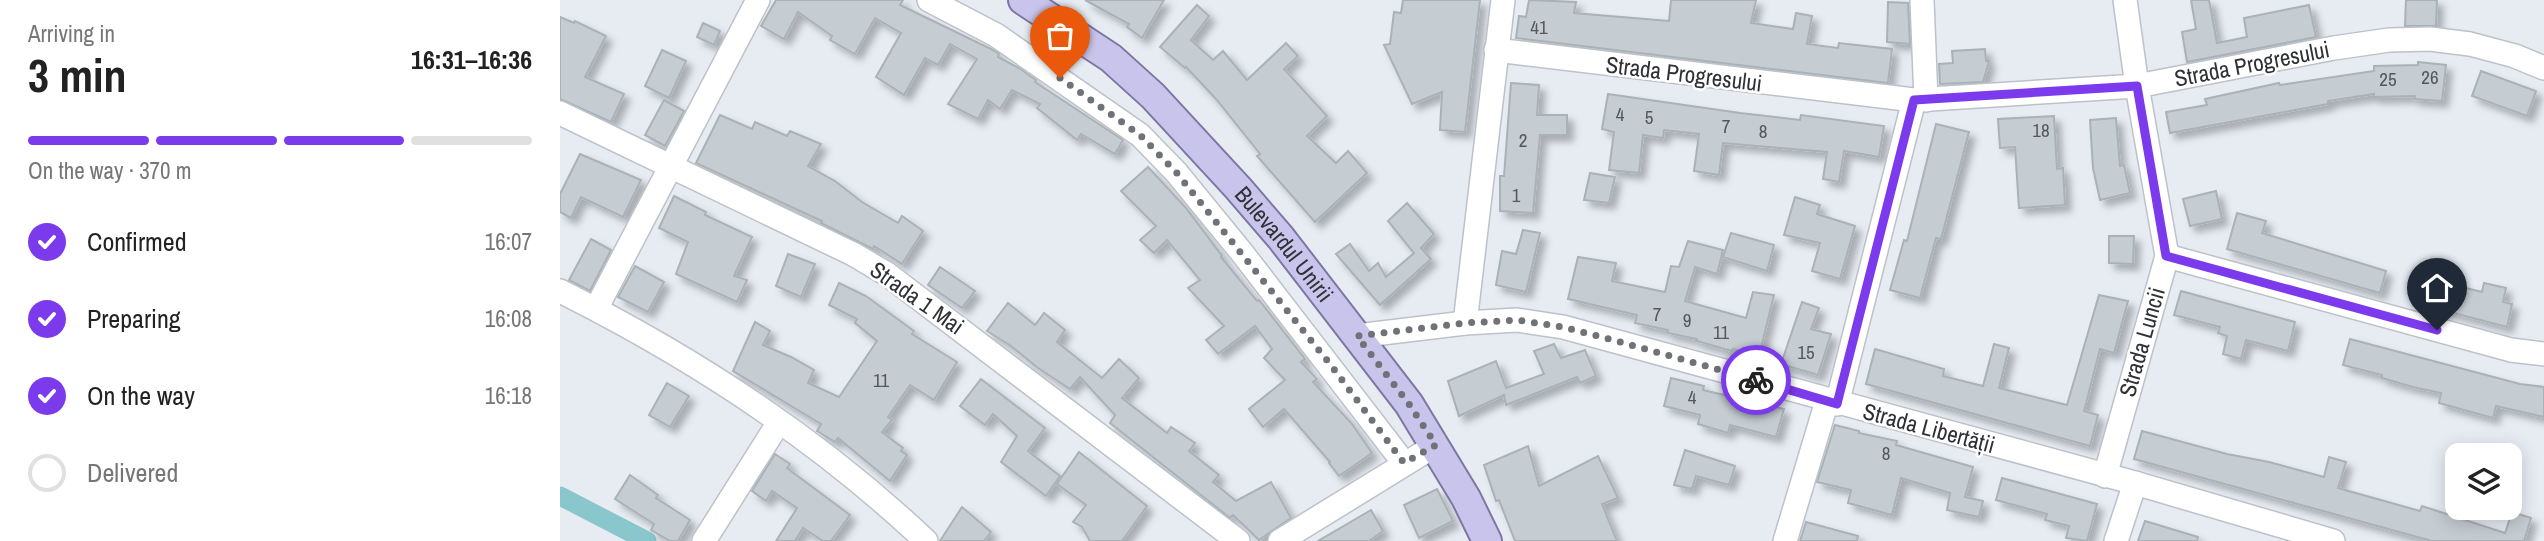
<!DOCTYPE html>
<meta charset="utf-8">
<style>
body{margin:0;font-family:"Archivo Narrow",sans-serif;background:#f6f6f6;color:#222;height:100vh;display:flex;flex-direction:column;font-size:26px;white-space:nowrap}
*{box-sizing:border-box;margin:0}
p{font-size:23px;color:#767676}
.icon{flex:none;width:38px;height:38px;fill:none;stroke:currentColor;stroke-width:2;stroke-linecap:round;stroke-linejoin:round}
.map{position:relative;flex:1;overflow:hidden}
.details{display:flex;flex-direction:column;background:#fff;width:560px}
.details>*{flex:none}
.controls{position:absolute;left:1885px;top:443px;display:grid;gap:14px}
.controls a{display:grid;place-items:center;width:77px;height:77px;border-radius:14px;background:#fff;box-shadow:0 4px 18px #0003;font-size:35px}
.pin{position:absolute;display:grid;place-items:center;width:60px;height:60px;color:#fff;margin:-72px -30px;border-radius:50% 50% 50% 0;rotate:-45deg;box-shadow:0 0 7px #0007}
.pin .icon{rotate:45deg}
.courier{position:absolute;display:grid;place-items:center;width:70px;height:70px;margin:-35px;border:5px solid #7c3aed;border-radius:50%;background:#fff;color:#222;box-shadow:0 2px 9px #0007}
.head em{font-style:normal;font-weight:700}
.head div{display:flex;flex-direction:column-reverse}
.head{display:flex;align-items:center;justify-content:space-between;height:119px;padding:0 28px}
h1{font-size:46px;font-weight:700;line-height:52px}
.bar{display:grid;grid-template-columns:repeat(4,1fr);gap:10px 7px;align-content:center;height:84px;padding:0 28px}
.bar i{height:9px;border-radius:5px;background:#e0e0e0}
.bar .current{background:#7c3aed}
.bar p{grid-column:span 4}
ol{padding:0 28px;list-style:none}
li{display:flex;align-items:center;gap:21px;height:77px}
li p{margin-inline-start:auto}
li .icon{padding:7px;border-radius:50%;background:#7c3aed;color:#fff;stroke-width:4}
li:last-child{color:#767676}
li i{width:38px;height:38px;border:4px solid #e0e0e0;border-radius:50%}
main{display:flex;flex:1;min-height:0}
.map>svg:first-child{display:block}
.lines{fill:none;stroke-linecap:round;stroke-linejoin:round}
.canal{stroke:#8ac7cd;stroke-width:19}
.building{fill:#c5cdd2;stroke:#a9b2b6;stroke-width:2;filter:url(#shadow)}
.minor-casing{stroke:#bdc2c9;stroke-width:26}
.major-casing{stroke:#7c77a2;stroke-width:32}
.minor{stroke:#fff;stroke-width:23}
.major{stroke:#c9c4eb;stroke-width:28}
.done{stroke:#6f7277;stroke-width:7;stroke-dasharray:0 12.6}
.route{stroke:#7c3aed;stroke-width:9}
.labels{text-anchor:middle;stroke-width:5;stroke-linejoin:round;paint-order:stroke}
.number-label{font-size:19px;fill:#54585c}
.street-label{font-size:23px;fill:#2f3134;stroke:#fff}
</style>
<main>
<section class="details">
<div class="head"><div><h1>3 min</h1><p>Arriving in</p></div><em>16:31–16:36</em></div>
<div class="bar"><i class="current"></i><i class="current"></i><i class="current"></i><i></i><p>On the way · 370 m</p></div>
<ol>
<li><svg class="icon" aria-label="check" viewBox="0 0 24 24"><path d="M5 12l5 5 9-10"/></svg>Confirmed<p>16:07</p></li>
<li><svg class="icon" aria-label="check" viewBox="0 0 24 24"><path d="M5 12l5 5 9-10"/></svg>Preparing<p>16:08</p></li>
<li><svg class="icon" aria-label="check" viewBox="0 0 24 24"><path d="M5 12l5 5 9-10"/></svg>On the way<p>16:18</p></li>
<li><i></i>Delivered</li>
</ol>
</section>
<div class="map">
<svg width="1984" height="541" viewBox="0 0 1984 541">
<defs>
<filter id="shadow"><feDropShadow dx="6" dy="6" stdDeviation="3.5" flood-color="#0004"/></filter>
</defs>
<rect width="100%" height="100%" fill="#e7ecf3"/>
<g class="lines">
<path class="canal" d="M 0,496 L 87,541"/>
</g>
<g class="building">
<path d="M 216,0 L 343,0 L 340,5 L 431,49 L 439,54 L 438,57 L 459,68 L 476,80 L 475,82 L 563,140 L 555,154 L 521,134 L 517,140 L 477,108 L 480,104 L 452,90 L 440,109 L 428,100 L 418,119 L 388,104 L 417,59 L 390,44 L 378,65 L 365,58 L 344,95 L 316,77 L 341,33 L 315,18 L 295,54 L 270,40 L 272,36 L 238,12 L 224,39 L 201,26 Z"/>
<path d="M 525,0 L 604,0 L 582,38 L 567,27 L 569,24 Z"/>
<path d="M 843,0 L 920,0 L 905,132 L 880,130 L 882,92 L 852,104 L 824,45 L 830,44 L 834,12 L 841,13 Z"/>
<path d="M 969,0 L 1016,2 L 1014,13 L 1109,21 L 1111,0 L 1196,0 L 1191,23 L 1233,29 L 1236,13 L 1252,16 L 1247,44 L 1278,48 L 1279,43 L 1332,49 L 1328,83 L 956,38 L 959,16 L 966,17 Z"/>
<path d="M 1631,0 L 1649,0 L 1657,43 L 1687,37 L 1684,18 L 1749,5 L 1756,37 L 1627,62 L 1622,32 L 1636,29 Z"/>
<path d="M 1846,0 L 1877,0 L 1876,26 L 1845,26 Z"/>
<path d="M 1328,2 L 1348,3 L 1350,44 L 1327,42 Z"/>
<path d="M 637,5 L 649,16 L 631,40 L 653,60 L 663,51 L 687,80 L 726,43 L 738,56 L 724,69 L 767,116 L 747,136 L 776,163 L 788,151 L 807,173 L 755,222 L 697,156 L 700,154 L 656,99 L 626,67 L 625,68 L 600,47 Z"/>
<path d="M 0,17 L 14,23 L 15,21 L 46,36 L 25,77 L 64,94 L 51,122 L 0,99 Z"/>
<path d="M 143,23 L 160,31 L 154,45 L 137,37 Z"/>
<path d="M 1425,49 L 1426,61 L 1429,61 L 1423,82 L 1380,84 L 1379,64 L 1393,63 L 1392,51 Z"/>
<path d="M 102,50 L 126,61 L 109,98 L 85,86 Z"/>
<path d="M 1858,62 L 1886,65 L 1882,101 L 1854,99 L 1855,96 L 1814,97 L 1814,94 L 1768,101 L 1768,104 L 1610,133 L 1606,112 L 1647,105 L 1645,99 L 1719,83 L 1720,85 L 1814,71 L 1814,66 L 1858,65 Z"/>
<path d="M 1921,71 L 1976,91 L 1967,116 L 1912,96 Z"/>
<path d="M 951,83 L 979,85 L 977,115 L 1007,115 L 1007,135 L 980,135 L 973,213 L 940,211 L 940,176 L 944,176 Z"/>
<path d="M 1048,94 L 1180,113 L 1240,120 L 1241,115 L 1324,126 L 1319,157 L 1284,151 L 1279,182 L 1263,179 L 1267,152 L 1163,143 L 1159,175 L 1134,171 L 1139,134 L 1104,130 L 1103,138 L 1083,135 L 1079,173 L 1049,170 L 1054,132 L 1042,129 Z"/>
<path d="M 104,100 L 124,111 L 105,146 L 85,135 Z"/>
<path d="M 160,115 L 192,129 L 195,122 L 227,136 L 230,131 L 261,144 L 248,166 L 275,181 L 302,202 L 338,223 L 342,216 L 363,231 L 342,264 L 314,246 L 313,249 L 261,223 L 262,221 L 136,163 Z"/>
<path d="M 1494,116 L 1497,169 L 1503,168 L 1505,205 L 1459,208 L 1455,147 L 1440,148 L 1438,119 Z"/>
<path d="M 1556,118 L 1560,166 L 1564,165 L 1570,193 L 1540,200 L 1533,168 L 1530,120 Z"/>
<path d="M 1376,124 L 1409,132 L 1381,239 L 1376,238 L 1360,298 L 1330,290 L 1344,240 L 1347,241 Z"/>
<path d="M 20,154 L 81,180 L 63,217 L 21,197 L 11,218 L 0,212 L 0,194 Z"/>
<path d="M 588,167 L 626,208 L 662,256 L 661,257 L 697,301 L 699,300 L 745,359 L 741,362 L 757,379 L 753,382 L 792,424 L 812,453 L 779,476 L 769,463 L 770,462 L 724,409 L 703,427 L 689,409 L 725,380 L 704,358 L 712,349 L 695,326 L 658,354 L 646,340 L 664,326 L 628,288 L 640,280 L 607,240 L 594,253 L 580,240 L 596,226 L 561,191 Z"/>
<path d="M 1030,173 L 1055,177 L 1049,203 L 1024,200 Z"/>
<path d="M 1656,191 L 1662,219 L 1630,226 L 1623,199 Z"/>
<path d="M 114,196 L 146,212 L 145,215 L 192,237 L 174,276 L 187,280 L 177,302 L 116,274 L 128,242 L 99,228 Z"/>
<path d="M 1235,197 L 1260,205 L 1257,214 L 1295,226 L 1280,279 L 1252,271 L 1260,243 L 1224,235 Z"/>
<path d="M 847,203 L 874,234 L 861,248 L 871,259 L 820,305 L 776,254 L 790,244 L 809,271 L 818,263 L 826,277 L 854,253 L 828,221 Z"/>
<path d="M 1677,213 L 1706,221 L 1702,233 L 1826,271 L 1820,293 L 1667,249 Z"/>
<path d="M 963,230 L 980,233 L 966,292 L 936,285 L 942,251 L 956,254 Z"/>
<path d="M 1171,233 L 1214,245 L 1207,271 L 1163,257 Z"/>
<path d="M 1549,236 L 1574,236 L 1573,264 L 1549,263 Z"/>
<path d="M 31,239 L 51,250 L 30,291 L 9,280 Z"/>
<path d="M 1128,241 L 1163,250 L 1157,274 L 1135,267 L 1125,301 L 1186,318 L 1193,292 L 1214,295 L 1199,356 L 1173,349 L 1172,351 L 1137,341 L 1137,339 L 1108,333 L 1108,330 L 1075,323 L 1077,315 L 1008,299 L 1018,257 L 1056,263 L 1052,281 L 1105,292 L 1111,266 L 1119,267 Z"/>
<path d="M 228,254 L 255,264 L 241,297 L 216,286 Z"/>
<path d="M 75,266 L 104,282 L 88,312 L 58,297 Z"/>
<path d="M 380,267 L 415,291 L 402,308 L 368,285 Z"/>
<path d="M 1882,282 L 1922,292 L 1924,283 L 1946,288 L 1943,302 L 1952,304 L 1947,327 L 1875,308 Z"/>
<path d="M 279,283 L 306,296 L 354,331 L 352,334 L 397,362 L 374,400 L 350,385 L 328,417 L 332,420 L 322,432 L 343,448 L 341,451 L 347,455 L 330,481 L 278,438 L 275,442 L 257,431 L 261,424 L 173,371 L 195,322 L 210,331 L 203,345 L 231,357 L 254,370 L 248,383 L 279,397 L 317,341 L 295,323 L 297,319 L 269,305 Z"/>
<path d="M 1621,291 L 1735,322 L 1728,351 L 1686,340 L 1681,359 L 1663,354 L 1667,336 L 1658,333 L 1660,327 L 1614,315 Z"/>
<path d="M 1539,295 L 1568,301 L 1554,353 L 1540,349 L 1524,411 L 1538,415 L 1530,446 L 1306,384 L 1315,349 L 1384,369 L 1383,376 L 1423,386 L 1434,344 L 1449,348 L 1439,388 L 1507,405 Z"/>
<path d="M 1242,302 L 1259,308 L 1251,329 L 1271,334 L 1258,375 L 1221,364 Z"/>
<path d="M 448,303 L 475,325 L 484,313 L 505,330 L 497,342 L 542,378 L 559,359 L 579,378 L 562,398 L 607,433 L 611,427 L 635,443 L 629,451 L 659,475 L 653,482 L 676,501 L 711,482 L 731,518 L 699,540 L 673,515 L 670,518 L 550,423 L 555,415 L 520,377 L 510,389 L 478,368 L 451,346 L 427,331 Z"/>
<path d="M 1790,339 L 1960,384 L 1984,387 L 1984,417 L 1936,406 L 1933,418 L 1879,403 L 1881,393 L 1853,387 L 1822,378 L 1822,375 L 1783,365 Z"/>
<path d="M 994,344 L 1001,358 L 1025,350 L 1036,376 L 1020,383 L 1017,377 L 946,405 L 944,395 L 899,416 L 888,381 L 936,361 L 946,388 L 984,374 L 974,351 Z"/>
<path d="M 1111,378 L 1144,386 L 1143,390 L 1224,409 L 1216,437 L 1170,425 L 1168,433 L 1138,424 L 1140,415 L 1104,406 Z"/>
<path d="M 421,379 L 485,428 L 468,451 L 500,476 L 486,496 L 441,462 L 457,436 L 433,414 L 425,425 L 400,406 Z"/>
<path d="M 107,383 L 129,396 L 110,427 L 89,415 Z"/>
<path d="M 1275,425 L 1299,431 L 1299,433 L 1337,441 L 1336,445 L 1413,467 L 1405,497 L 1423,501 L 1419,517 L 1387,510 L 1390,493 L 1341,478 L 1332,515 L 1288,503 L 1291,490 L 1257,482 Z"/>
<path d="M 1582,431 L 1667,454 L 1709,462 L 1764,477 L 1769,457 L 1786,462 L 1778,488 L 1860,511 L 1862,506 L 1945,533 L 1952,512 L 1971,518 L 1964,541 L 1872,541 L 1574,459 Z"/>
<path d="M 968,446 L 979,486 L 1038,456 L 1058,498 L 1042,504 L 1057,541 L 955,541 L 939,500 L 936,501 L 924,465 Z"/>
<path d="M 1125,450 L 1175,466 L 1169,485 L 1136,476 L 1132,489 L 1114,485 Z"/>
<path d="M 519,452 L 587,506 L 562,541 L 530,541 L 522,527 L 513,522 L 526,505 L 497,484 Z"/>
<path d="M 215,454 L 230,464 L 227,468 L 290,515 L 271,541 L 263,541 L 243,528 L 235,541 L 216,541 L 237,508 L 212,491 L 206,501 L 192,491 Z"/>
<path d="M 70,475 L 98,495 L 96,498 L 130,520 L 118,541 L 110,541 L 91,530 L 94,524 L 55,499 Z"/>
<path d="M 1442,478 L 1537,504 L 1527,541 L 1506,538 L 1509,526 L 1485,520 L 1487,514 L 1436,500 Z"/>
<path d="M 877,489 L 893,521 L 859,538 L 844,505 Z"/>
<path d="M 402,507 L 431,532 L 424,541 L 380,541 Z"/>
<path d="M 811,510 L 823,531 L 809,541 L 758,541 Z"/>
<path d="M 1585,521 L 1638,537 L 1637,541 L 1578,541 Z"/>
<path d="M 1246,522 L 1298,536 L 1297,541 L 1240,541 Z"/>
</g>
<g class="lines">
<defs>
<g id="minor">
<path d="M 369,0 L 436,35 L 580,135 L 616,172 L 683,254 L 844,463"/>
<path d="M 1362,0 L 1366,100"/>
<path d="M 936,50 L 1354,100 L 1577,86 L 1774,48 L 1829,40 L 1870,39 L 1910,44 L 1955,56 L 1984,68"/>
<path d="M 0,113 L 293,254 L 327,274 L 678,541"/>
<path d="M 1607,256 L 1951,350 L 1984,354"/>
<path d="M 0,291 C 132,357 258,439 366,541"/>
<path d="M 36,309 L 198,0"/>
<path d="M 905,323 L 943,0"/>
<path d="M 797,336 L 905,323 L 957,320 L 1003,327 L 1575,483 L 1773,541"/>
<path d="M 1277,404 L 1354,100"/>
<path d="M 1545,476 L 1607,256 L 1577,86 L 1565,0"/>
<path d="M 144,541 L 219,422"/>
<path d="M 720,541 L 876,445"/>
<path d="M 1225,541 L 1267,401"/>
<path d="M 1556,541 L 1575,483"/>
</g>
<g id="major">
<path id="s1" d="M 463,0 L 551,58 L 593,96 L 678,188 L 721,238 L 849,404 L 906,498 L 927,541"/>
</g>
</defs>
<use href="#minor" class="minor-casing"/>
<use href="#major" class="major-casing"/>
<use href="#minor" class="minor"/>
<use href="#major" class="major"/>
</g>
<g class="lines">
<path class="done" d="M 500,78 L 580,135 L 616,172 L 770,364 L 844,463 L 876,445 L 849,404 L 797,336 L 905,323 L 957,320 L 1003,327 L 1053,340 L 1196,380"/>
<path class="route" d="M 1196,380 L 1277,404 L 1354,100 L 1577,86 L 1606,256 L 1877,330"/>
</g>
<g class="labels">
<g class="number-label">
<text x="979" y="34">41</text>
<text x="1870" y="84">26</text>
<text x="1828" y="86">25</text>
<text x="1060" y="121">4</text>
<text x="1089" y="124">5</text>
<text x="1166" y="133">7</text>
<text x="1481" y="137">18</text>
<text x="1203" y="138">8</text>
<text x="963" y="147">2</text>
<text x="956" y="202">1</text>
<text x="1097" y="321">7</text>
<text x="1127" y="327">9</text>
<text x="1161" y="339">11</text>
<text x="1246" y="359">15</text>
<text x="321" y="387">11</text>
<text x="1132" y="404">4</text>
<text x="1326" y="460">8</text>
</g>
<g class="street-label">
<text transform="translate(1692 64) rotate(-11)" y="8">Strada Progresului</text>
<text transform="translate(1124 74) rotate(7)" y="8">Strada Progresului</text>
<text dy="8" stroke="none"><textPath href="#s1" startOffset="360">Bulevardul Unirii</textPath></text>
<text transform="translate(357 298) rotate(35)" y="8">Strada 1 Mai</text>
<text transform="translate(1582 342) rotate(-74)" y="8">Strada Luncii</text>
<text transform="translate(1369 428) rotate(15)" y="8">Strada Libertății</text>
</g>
</g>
</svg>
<div class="controls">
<a><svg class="icon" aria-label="layers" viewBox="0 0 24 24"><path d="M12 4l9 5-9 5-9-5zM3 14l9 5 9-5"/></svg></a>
</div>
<div class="pin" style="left:500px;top:78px;background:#ea580c"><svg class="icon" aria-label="bag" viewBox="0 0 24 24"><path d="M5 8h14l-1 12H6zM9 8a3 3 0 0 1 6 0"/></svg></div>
<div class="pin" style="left:1877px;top:330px;background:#1f2937"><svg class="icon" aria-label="home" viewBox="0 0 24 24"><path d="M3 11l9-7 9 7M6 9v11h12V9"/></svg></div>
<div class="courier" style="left:1196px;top:380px"><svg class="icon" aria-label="bike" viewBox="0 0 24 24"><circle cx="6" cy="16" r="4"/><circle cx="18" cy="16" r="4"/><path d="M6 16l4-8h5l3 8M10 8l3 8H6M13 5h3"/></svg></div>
</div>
</main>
